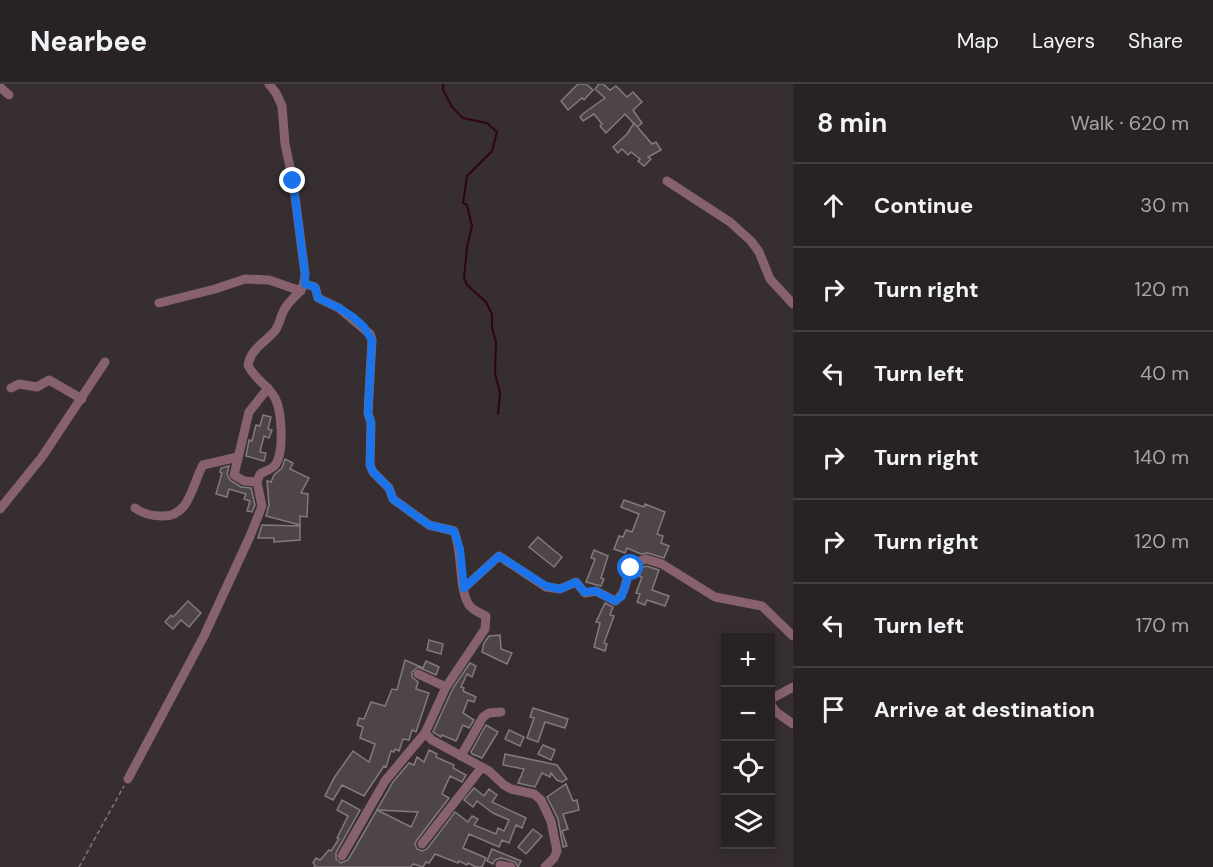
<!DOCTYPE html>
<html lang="en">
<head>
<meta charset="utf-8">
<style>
  body { margin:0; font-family:"DM Sans",sans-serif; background:#342f31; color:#f1f3f6 }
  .controls { position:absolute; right:18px; bottom:18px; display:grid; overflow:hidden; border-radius:0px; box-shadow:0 3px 9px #0003 }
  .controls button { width:54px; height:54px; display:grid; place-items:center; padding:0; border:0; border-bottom:2px solid #443f41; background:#282224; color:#f1f3f6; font:30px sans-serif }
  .stop { position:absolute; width:18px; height:18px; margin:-14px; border:4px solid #1a73e8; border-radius:50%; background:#fff }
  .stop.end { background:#1a73e8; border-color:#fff; box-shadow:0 2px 6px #0008 }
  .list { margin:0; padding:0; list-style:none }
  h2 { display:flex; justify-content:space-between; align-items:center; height:78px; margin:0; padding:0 24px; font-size:26px }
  h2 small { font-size:20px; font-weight:400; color:#a5a4a6 }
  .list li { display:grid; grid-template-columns:39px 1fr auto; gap:18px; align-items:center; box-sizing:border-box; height:84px; padding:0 24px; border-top:2px solid #443f41 }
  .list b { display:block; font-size:22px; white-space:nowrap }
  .list em { font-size:20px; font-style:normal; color:#a5a4a6 }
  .icon { flex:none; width:33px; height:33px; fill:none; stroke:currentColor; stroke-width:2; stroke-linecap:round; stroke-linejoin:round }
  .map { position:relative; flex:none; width:793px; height:783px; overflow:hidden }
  header { display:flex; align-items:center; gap:36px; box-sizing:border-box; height:84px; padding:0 30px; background:#282224; border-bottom:2px solid #443f41 }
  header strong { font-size:28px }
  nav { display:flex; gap:33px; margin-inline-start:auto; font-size:21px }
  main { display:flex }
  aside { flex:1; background:#282224 }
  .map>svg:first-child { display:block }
</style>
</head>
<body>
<header>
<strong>Nearbee</strong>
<nav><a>Map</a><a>Layers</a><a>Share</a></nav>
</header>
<main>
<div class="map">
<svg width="793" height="783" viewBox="0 0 793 783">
  <rect width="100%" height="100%" fill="#362e30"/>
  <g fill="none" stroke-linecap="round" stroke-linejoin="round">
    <path stroke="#2e0515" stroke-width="2" d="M443 0V6L452 23 463 34 487 39 497 48 492 67 467 92 463 119 467 121 472 142 467 163 464 194 467 201 486 218 492 230V244L496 258 495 289 500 309 498 330"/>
  </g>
  <g fill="#4d4547" stroke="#837a7c" stroke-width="1.5" fill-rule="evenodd">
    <path d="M578 0H586L593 6 584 16 582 14 568 26 561 17Z"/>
    <path d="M599 0H603L610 6 616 2 627 13 633 8 642 18 633 26 642 39 637 43 625 30 606 49 600 42 602 40 594 30 583 37 580 33 584 29 605 14 595 5Z"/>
    <path d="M634 39 652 60 656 58 661 66 648 73 651 75 644 82 638 77 640 75 631 68 628 71 622 65 618 69 613 63 627 50Z"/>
    <path d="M263 331 271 333 268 345 272 346 269 354 264 352 260 368 266 369 264 377 246 372 249 356 252 357 256 341 260 342Z"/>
    <path d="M285 375 293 379 290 385 309 394 301 409 308 410 307 433 300 432V441L266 432 269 421 267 397 271 398 274 391 282 384Z"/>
    <path d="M229 382 227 390 230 396 241 403 251 404 255 421 252 428 247 427 250 417 244 415 246 410 229 405 227 413 216 410 222 389 220 388 221 384Z"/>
    <path d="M624 416 644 423 645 420 665 428 657 450 663 452 661 459 669 462 664 474 648 469 641 470 627 464 625 469 614 465 619 452 623 453 626 446 632 448 639 430 621 423Z"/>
    <path d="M262 441 300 442V456L274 458V454H258Z"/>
    <path d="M538 453 562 473 554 483 529 463Z"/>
    <path d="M594 466 608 472 601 494 604 495 601 502 586 498 595 475 591 474Z"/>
    <path d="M646 482 659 486 652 506 669 512 665 522 647 516 645 521 637 518 640 510 636 509 642 493 636 491 641 484Z"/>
    <path d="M188 517 201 529 189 543 181 536 173 545 165 538 171 531 173 533Z"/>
    <path d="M605 519 613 523 610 531 614 532 604 559 607 560 605 567 594 563 600 539 596 538Z"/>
    <path d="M500 551 501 565 512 569 507 580 482 568 484 559 489 552Z"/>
    <path d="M429 556 443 560 441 570 427 566Z"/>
    <path d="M405 576 423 584 426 577 439 583 436 591 418 583 412 588V593L418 598 416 605 429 609 416 648 412 646 409 656 403 655 399 667 395 665 394 668 391 667 386 683 384 682 364 712 342 701 333 716 325 712 334 694 353 667 369 678 375 660 360 654 363 643 357 641 359 634 364 635 371 618 385 622 392 605 397 606Z"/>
    <path d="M470 579 476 582 472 593 467 590 461 603 464 604 463 607 476 613 474 618 468 616 463 629 474 636 469 644 463 641 456 657 442 651 441 653 433 648 453 604Z"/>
    <path d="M533 624 568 635 565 644 545 638 538 658 527 654 534 634 530 633Z"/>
    <path d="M486 641 498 648 482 674 472 670 471 668Z"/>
    <path d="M509 646 524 653 520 662 505 655Z"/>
    <path d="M543 661 555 666 551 676 538 670Z"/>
    <path d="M429 666 437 670 436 673 454 681 453 684 466 691 462 698 450 692 442 710 449 714 417 756 415 760 417 765 422 767 427 765 455 728 468 738 472 732 478 735 474 741 496 750 498 744 504 747 509 736 493 729 477 717 473 723 464 716 474 704 484 712 489 705 497 711 492 718 526 734 522 744 516 741 509 759 502 756 499 763 469 750 463 764 486 774 482 783H476L468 779 467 781 459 777 458 779 435 770 429 779 426 778 423 783 413 780 411 783H314L315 781 313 779 316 774 320 776 329 766 331 767 339 755 337 754 348 732 337 726 342 716 360 726 336 769V775L341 779 348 776 355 764 393 698 409 679 414 681 417 673 424 678ZM377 726 418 728 411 743Z"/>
    <path d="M505 670 557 681 567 695 562 698 557 696 551 689 550 693 542 689 535 703 522 700 518 699 524 685 503 681Z"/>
    <path d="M566 700 573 717 577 716 579 726 563 730 568 745 562 747 567 762 563 763 558 735 547 713Z"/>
    <path d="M533 745 542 752 526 770 518 763Z"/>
    <path d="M492 765 521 777 518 783 515 778 501 774 495 776 493 780 487 777Z"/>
  </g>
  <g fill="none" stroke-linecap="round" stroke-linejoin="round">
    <path stroke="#7f787a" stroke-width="1.5" stroke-dasharray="4.5 3" stroke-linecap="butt" d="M79 783 124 702"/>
    <g stroke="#87616c" stroke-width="9">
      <path d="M0 3 9 11"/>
      <path d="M667 97 730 138 751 157 759 168 770 195 793 220"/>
      <path d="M305 200 315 203 318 214 339 224 370 250 372 256 368 329 371 339 370 381 373 388 389 404 393 415 429 441 454 447C463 467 458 508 470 522 474 527 480 529 486 532L485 545 446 603 425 649 432 656 489 687 504 701 511 705 534 710 541 716 551 737 557 767 554 774 545 783"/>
      <path d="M159 219 215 205 245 195 269 196 301 207"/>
      <path d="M11 304 19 300 37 303 49 296 82 315"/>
      <path d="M257 398 244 397 234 391 249 328 268 304"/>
      <path d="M135 424C143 430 151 432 161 432 190 434 192 400 203 381L238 373"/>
      <path d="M0 425 42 373 105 278"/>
      <path d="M464 504 499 472 546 503 560 505 576 498 585 509 596 507 615 517C632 507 620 481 646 475L662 480 715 513 762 522 793 552"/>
      <path d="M418 590 446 603"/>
      <path d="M770 617 771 615 793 603"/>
      <path d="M770 619 776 628 793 640"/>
      <path d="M461 672 483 633 489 629 501 628"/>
      <path d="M128 695 204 552 251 450 262 422 257 398 260 390C265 387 273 385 276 380 284 367 282 327 275 314 268 301 253 294 248 281 251 265 264 259 274 248 280 241 280 233 284 226 293 210 304 211 305 190L293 97 285 60 282 22 276 9 269 0"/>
      <path d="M422 760 482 683"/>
      <path d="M342 772 385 697 425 649"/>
      <path d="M500 781 511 783"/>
    </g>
  </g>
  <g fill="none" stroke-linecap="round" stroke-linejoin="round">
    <path stroke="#1a73e8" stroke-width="8" d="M293 97 305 190V200L315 203 318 214 339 224 353 233 364 243 372 256 368 329 371 339 370 381 373 388 389 404 393 415 429 441 454 447 460 465 464 504 499 472 546 502 560 505 576 498 584 508 596 507 615 517 622 512 631 484"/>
  </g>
</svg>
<div class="controls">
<button>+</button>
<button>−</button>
<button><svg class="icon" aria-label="locate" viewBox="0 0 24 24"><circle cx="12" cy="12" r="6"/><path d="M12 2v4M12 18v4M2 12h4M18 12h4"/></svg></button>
<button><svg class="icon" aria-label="layers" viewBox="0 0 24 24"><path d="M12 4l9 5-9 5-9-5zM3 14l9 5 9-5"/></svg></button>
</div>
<div class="stop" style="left:631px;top:484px"></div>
<div class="stop end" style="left:293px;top:97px"></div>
</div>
<aside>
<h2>8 min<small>Walk · 620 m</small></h2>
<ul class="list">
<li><svg class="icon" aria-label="ahead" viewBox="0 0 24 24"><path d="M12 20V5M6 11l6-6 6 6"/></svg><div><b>Continue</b></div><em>30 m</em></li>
<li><svg class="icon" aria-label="right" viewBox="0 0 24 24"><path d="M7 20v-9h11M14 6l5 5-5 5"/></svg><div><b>Turn right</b></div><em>120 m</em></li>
<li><svg class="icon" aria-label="left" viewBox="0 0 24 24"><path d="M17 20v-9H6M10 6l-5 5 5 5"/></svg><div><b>Turn left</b></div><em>40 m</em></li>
<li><svg class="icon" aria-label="right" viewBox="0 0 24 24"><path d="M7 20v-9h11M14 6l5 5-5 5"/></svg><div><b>Turn right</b></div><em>140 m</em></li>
<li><svg class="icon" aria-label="right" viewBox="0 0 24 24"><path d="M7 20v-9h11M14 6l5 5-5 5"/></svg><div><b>Turn right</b></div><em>120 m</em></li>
<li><svg class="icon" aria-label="left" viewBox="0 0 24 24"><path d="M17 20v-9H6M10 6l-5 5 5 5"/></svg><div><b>Turn left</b></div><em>170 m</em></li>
<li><svg class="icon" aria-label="arrive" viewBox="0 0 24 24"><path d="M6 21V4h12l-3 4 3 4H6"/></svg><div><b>Arrive at destination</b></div></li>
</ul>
</aside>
</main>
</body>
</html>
